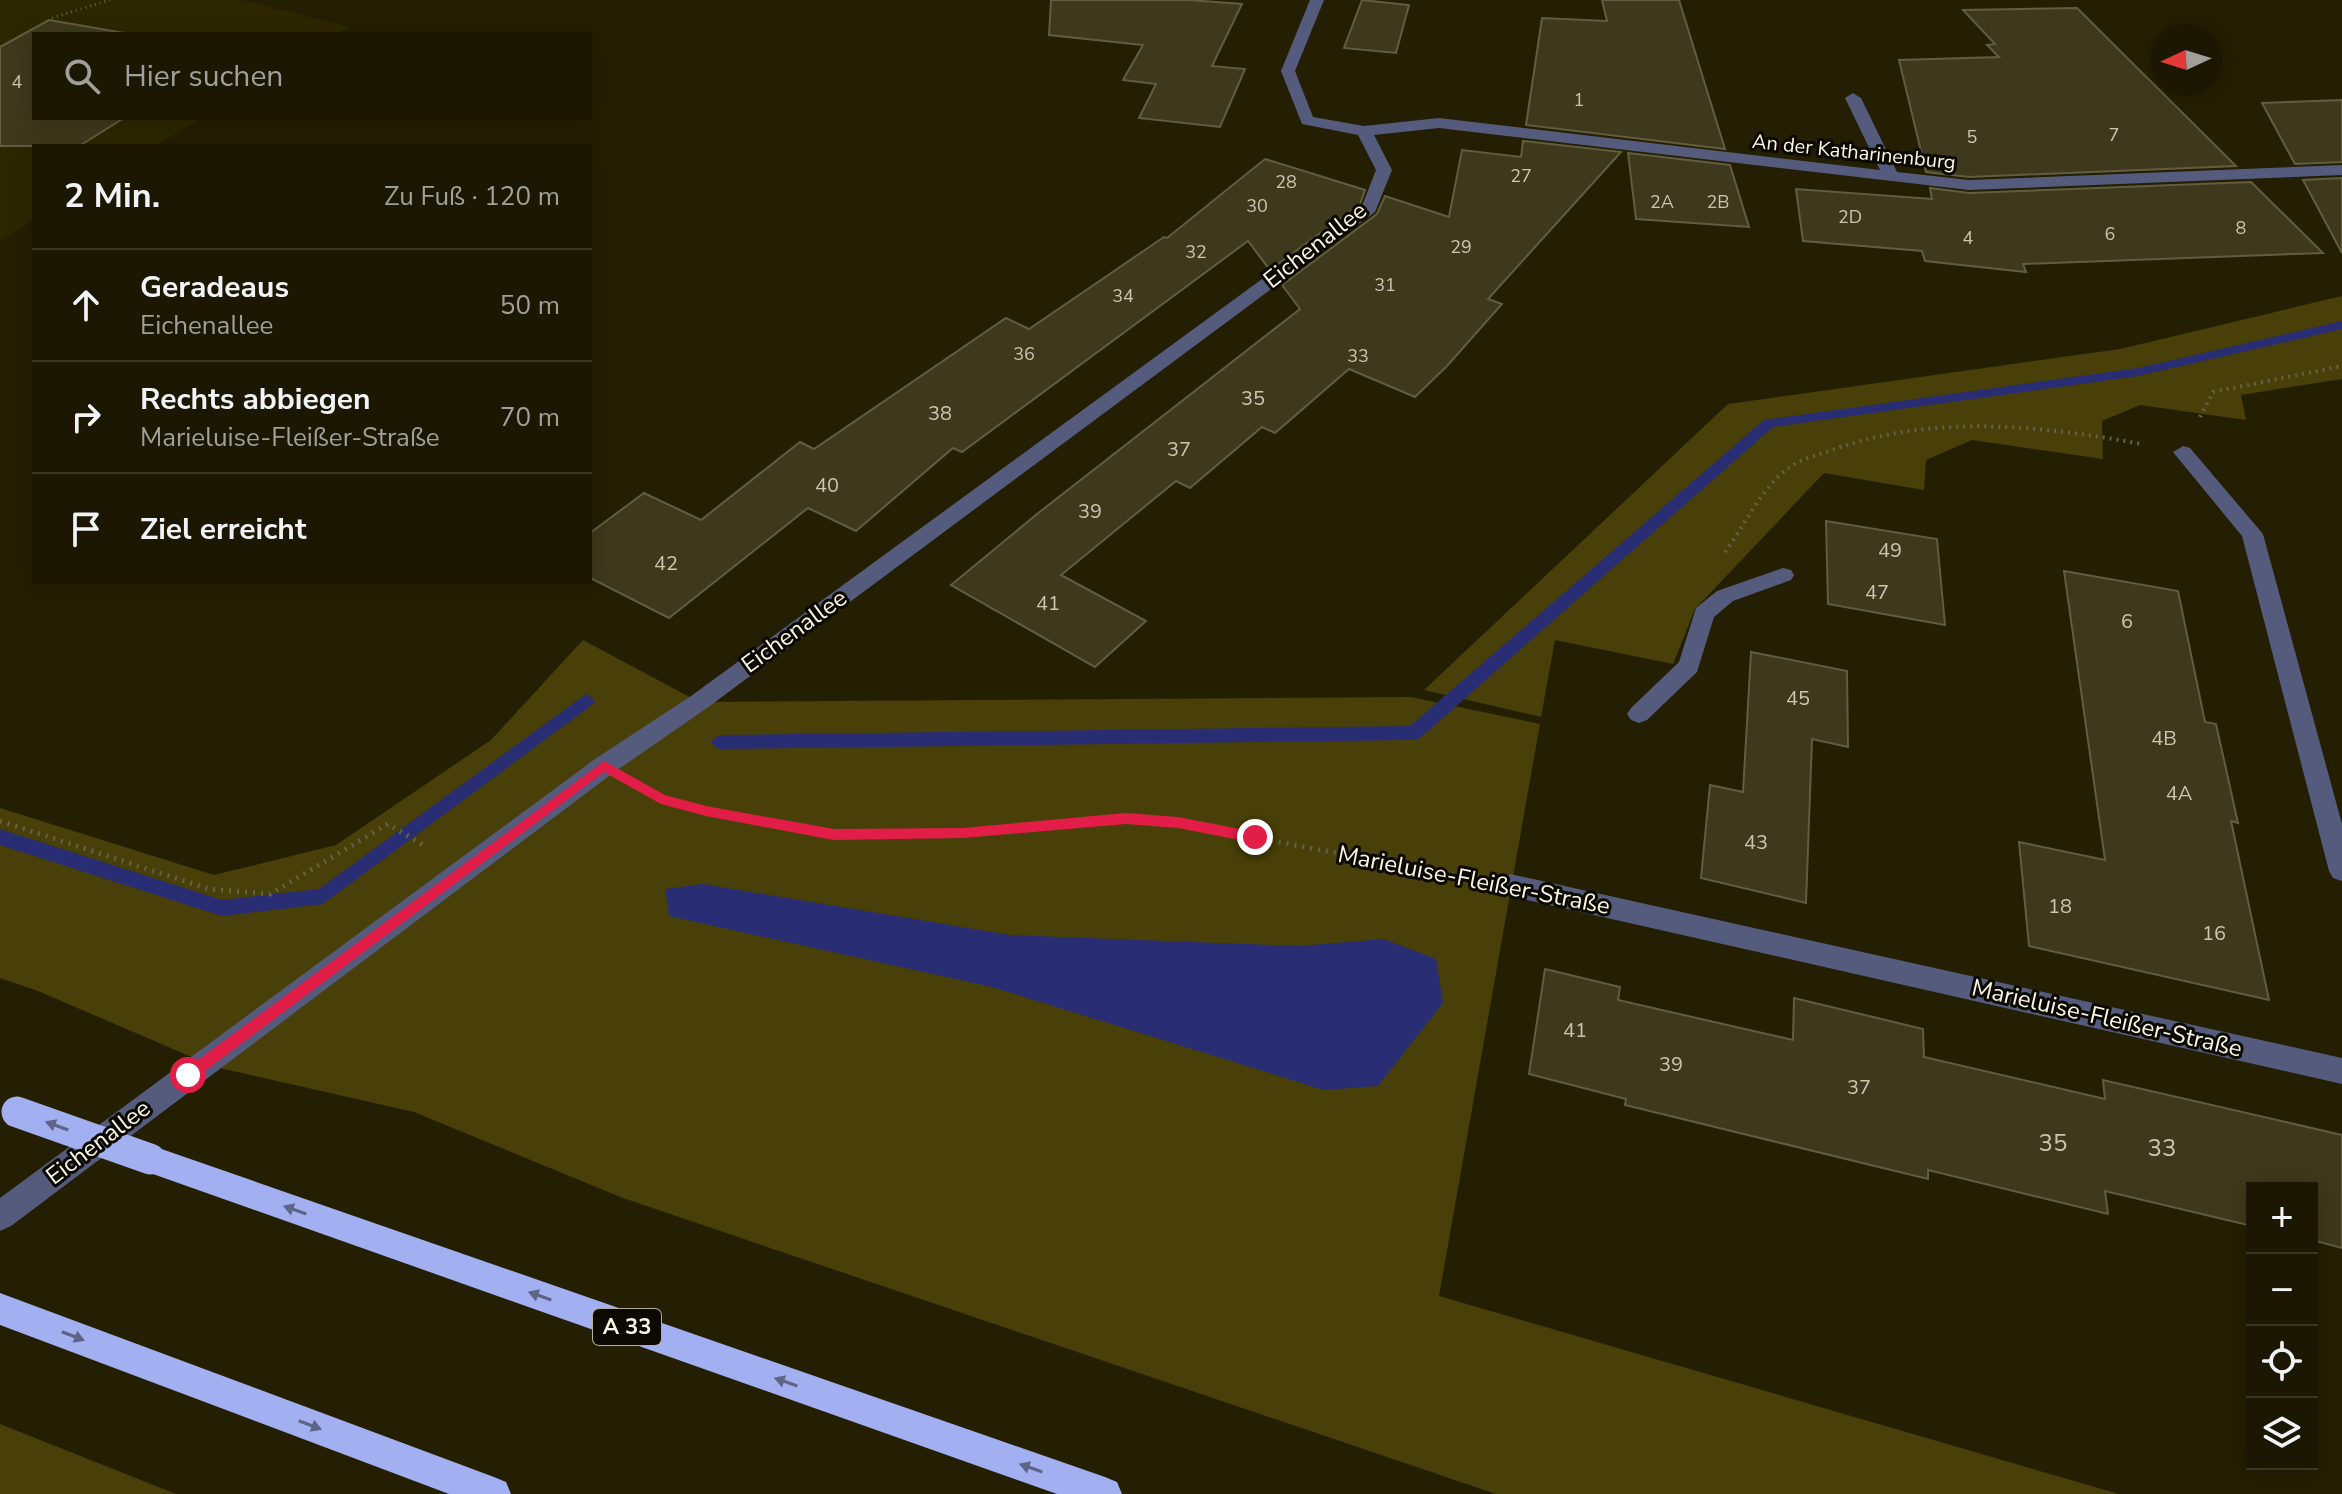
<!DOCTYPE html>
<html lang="de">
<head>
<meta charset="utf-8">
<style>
  body { margin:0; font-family:"Nunito Sans",sans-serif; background:#282411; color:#f1f3f6 }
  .controls { position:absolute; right:24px; bottom:24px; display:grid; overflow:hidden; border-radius:0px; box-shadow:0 4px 20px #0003 }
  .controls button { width:72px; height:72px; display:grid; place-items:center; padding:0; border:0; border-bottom:2px solid #393624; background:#1b1702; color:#f1f3f6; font:40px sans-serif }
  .compass { position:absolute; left:2150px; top:24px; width:72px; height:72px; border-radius:50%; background:#1b1702; box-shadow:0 4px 20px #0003; rotate:266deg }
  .stop { position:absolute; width:24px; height:24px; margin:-18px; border:6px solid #e11d48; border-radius:50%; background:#fff }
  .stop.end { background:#e11d48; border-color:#fff; box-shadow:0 2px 8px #0008 }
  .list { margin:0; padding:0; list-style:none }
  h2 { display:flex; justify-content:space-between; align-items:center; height:104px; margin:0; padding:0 32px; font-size:34px }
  h2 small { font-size:26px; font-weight:400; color:#a09f99 }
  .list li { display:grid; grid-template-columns:52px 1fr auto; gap:24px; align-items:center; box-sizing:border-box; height:112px; padding:0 32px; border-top:2px solid #393624 }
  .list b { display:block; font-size:30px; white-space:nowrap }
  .list p { margin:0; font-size:26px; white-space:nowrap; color:#a09f99 }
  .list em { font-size:26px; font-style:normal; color:#a09f99 }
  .icon { flex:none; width:44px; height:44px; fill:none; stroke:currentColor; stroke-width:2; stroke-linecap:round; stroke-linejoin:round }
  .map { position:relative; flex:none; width:2342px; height:1494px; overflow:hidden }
  .search { position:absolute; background:#1b1702; box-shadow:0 4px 20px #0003; left:32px; top:32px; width:560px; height:88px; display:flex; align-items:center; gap:20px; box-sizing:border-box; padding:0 28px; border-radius:0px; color:#a09f99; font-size:30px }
  .panel { position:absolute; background:#1b1702; box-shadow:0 4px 20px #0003; left:32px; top:144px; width:560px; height:440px; border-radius:0px }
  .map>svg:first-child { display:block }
</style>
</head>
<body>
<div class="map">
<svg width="2342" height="1494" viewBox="0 0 2342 1494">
  <rect width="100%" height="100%" fill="#241f02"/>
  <path fill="#2d2700" d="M0 0H241L350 27 338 34H34V118H201L156 146H34V220L0 241Z"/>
  <g fill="#484008">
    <path d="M2342 296V379L2241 395 2246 420 2140 405 2102 421 2103 459 1972 440 1926 460 1924 490 1824 473 1695 609 1673 664 1555 640 1541 717 1424 690 1728 404 2120 349Z"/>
    <path d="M583 640 699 702 1411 697 1540 724 1439 1296 2119 1494H1496L623 1198 414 1112 215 1067 38 991 0 978V808L214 875 336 845 491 740Z"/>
    <path d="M0 1424 176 1494H0Z"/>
  </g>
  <path fill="#282d74" d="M703 884 1010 935 1299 946 1384 939 1436 959 1443 1003 1378 1086 1324 1090 992 987 669 916 665 889Z"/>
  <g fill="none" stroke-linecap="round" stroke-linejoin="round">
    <g fill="#282d74" fill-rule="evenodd">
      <path d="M2342 321V329L2138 376 1773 427 1420 738 1414 740 719 749 710 742 719 735 1410 726 1764 420 2138 368Z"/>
      <path d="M586 694 595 700 592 705 323 904 222 916 0 845V829L222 900 319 889Z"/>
    </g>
  </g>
  <g fill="#3e391c" stroke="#625d3e" stroke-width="2">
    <path d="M1051 0H1189L1242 4 1212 66 1245 69 1220 127 1139 118 1156 84 1123 80 1143 45 1049 35Z"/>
    <path d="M1362 0 1409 5 1396 53 1344 48Z"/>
    <path d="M1602 0H1679L1725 149 1526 125 1542 18 1607 21Z"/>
    <path d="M2077 8 2236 166 1969 177 1926 172 1899 60 1999 57 1987 45 1995 44 1963 10Z"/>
    <path d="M49 20 130 34H34V118H124L79 146H0V47Z"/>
    <path d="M2342 100V162L2295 164 2262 103Z"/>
    <path d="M1523 141 1621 152 1488 299 1502 304 1447 366 1415 397 1349 369 1275 433 1262 427 1190 488 1176 481 1061 575 1146 621 1095 667 951 585 1037 514 1300 309 1282 285 1377 214 1385 196 1449 217 1462 150 1521 157Z"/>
    <path d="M1628 153 1730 165 1749 227 1636 219Z"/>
    <path d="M1265 159 1365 190 1360 204 1270 270 1248 241 962 452 953 448 856 531 808 508 669 618 590 578V533L644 493 701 520 800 442 814 449 1006 318 1029 329 1164 237 1167 238Z"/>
    <path d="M2342 178V253L2303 180Z"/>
    <path d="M2251 182 2323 253 2023 264 2026 272 1925 261 1922 251 1803 241 1796 189 1932 199 1930 188 1969 193Z"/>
    <path d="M1826 521 1937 539 1945 625 1828 604Z"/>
    <path d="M2064 571 2178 591 2205 722 2216 724 2238 823 2231 821 2269 1000 2029 946 2019 842 2105 860Z"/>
    <path d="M1751 652 1847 671 1848 747 1812 739 1806 903 1701 878 1710 785 1743 792Z"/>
    <path d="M1545 969 1620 987 1618 1000 1793 1040 1794 998 1923 1029 1924 1057 2105 1099 2103 1080 2342 1135V1248L2312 1240V1188H2252V1226L2105 1191 2108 1214 1928 1170V1179L1625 1105 1626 1099 1529 1074Z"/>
  </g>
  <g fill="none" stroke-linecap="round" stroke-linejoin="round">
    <path stroke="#656147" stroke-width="3" stroke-dasharray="1 4" stroke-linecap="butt" d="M52 18 110 0"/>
    <g stroke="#656147" stroke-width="4" stroke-dasharray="2 5" stroke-linecap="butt">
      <path d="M2200 417 2213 392 2342 366"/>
      <path d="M1725 552C1744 526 1761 489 1787 469 1800 459 1818 455 1832 450 1932 414 2039 425 2141 444"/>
    </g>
    <g stroke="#656147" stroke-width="5" stroke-dasharray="2 6" stroke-linecap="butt">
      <path d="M647 791 661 799 706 811 834 834 962 833 1126 819 1178 823 1469 878"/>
      <path d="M0 821 209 889 270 894 388 824 423 845"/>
    </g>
    <g fill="#545b7c" fill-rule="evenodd">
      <path d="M1310 0H1324L1295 71 1313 117 1364 126 1439 118 1880 170 1845 98 1853 93 1861 98 1897 172 1969 180 2342 165V175L1969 190 1439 128 1374 135 1392 170 1375 212 707 708 613 773 11 1226 0 1231V1198L595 759 691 696 1362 206 1376 170 1358 135 1302 124 1281 71Z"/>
      <path d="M2183 446 2190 448 2263 534 2342 824V881L2333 878 2329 871 2242 536 2173 452Z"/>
      <path d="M1783 568 1791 570 1794 575 1791 580 1733 601 1714 617 1697 672 1647 720 1639 723 1631 720 1627 714 1631 708 1679 662 1696 608 1717 591Z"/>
      <path d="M1510 874 2342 1058V1084L1510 896 1501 892 1497 885 1501 878Z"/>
    </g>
    <g fill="#a2aff1" fill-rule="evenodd">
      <path d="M150 1145 1105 1477 1117 1482 1122 1494H1057L150 1173 140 1169 135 1159 140 1149Z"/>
      <path d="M0 1293 494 1477 506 1482 511 1494H449L0 1325Z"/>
    </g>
    <path stroke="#a2aff1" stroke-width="31" d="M17 1112 150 1159"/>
  </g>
  <defs><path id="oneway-solid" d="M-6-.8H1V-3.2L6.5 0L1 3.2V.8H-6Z" transform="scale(2)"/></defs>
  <g fill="#5e6485">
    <use href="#oneway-solid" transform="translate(57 1126) rotate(-160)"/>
    <use href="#oneway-solid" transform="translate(295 1210) rotate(-161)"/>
    <use href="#oneway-solid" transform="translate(540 1296) rotate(-161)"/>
    <use href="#oneway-solid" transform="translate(73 1336) rotate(21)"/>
    <use href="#oneway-solid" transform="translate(786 1382) rotate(-161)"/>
    <use href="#oneway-solid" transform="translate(310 1425) rotate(21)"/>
    <use href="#oneway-solid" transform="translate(1031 1468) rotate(-161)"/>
  </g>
  <path fill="#e11d48" d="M604 761 665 795 706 806 834 829 962 828 1126 813 1178 817 1255 832 1262 837 1255 843 1178 828 1126 824 962 838 834 840 706 816 661 804 604 772 193 1080H183V1071Z"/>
  <g text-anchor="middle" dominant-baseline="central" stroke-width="6" stroke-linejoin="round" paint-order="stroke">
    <g font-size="18" fill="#cac6b2">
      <text x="17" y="82">4</text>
      <text x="1579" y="100">1</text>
      <text x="2114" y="135">7</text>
      <text x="1972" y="137">5</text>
      <text x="1521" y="176">27</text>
      <text x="1286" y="182">28</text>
      <text x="1662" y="202">2A</text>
      <text x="1718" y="202">2B</text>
      <text x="1257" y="206">30</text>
      <text x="1850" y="217">2D</text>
      <text x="2241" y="228">8</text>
      <text x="2110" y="234">6</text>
      <text x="1968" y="238">4</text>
      <text x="1461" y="247">29</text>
      <text x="1196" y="252">32</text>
      <text x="1385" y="285">31</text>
      <text x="1123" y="296">34</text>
      <text x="1024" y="354">36</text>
      <text x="1358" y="356">33</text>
    </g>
    <g font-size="20" fill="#f8f5e4" stroke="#0b0901">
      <text transform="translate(1854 152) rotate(6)">An der Katharinenburg</text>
    </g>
    <g font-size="20" fill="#cac6b2">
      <text x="1253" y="398">35</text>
      <text x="940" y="413">38</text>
      <text x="1179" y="449">37</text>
      <text x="827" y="485">40</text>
      <text x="1090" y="511">39</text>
      <text x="1890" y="550">49</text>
      <text x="666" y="563">42</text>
      <text x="1877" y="592">47</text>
      <text x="1048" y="603">41</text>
      <text x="2127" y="621">6</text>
      <text x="1798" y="698">45</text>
      <text x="2164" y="738">4B</text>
      <text x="2179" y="793">4A</text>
      <text x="1756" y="842">43</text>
      <text x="2060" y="906">18</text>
      <text x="2214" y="933">16</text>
      <text x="1575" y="1030">41</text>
      <text x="1671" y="1064">39</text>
      <text x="1859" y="1087">37</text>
    </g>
    <rect fill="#0b0901" stroke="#b1aea0" stroke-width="2" x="593" y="1309" width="68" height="36" rx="6"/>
    <g font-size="22" font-weight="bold" fill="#f8f5e4">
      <text x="627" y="1327">A 33</text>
    </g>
    <g font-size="24" fill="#f8f5e4" stroke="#0b0901">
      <text transform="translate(1315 245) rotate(-38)">Eichenallee</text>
      <text transform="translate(794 631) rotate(-36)">Eichenallee</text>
      <text transform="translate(1474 880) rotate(11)">Marieluise-Fleißer-Straße</text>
      <text transform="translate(2107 1018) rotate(13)">Marieluise-Fleißer-Straße</text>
      <text transform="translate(98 1142) rotate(-37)">Eichenallee</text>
    </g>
    <g font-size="24" fill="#cac6b2">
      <text x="2053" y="1143">35</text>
      <text x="2162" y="1148">33</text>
    </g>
  </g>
</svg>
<div class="controls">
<button>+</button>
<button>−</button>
<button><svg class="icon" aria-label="locate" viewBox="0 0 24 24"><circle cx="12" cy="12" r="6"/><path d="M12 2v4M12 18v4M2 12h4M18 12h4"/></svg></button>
<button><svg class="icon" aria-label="layers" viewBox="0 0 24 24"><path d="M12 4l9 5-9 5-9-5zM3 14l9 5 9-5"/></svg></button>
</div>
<svg class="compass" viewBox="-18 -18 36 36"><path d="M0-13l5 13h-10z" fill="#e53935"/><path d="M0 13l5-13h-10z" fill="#a09f99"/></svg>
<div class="stop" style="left:188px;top:1075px"></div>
<div class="stop end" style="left:1255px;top:837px"></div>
<div class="search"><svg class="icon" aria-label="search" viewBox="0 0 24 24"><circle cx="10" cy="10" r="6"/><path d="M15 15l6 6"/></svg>Hier suchen</div>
<section class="panel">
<h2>2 Min.<small>Zu Fuß · 120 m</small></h2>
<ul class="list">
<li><svg class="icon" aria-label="ahead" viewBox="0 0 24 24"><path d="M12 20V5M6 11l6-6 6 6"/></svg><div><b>Geradeaus</b><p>Eichenallee</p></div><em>50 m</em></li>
<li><svg class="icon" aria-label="right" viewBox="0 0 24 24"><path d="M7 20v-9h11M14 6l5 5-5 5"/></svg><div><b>Rechts abbiegen</b><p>Marieluise-Fleißer-Straße</p></div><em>70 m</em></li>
<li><svg class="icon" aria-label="arrive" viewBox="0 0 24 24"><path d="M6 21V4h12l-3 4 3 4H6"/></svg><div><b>Ziel erreicht</b></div></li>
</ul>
</section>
</div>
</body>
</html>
